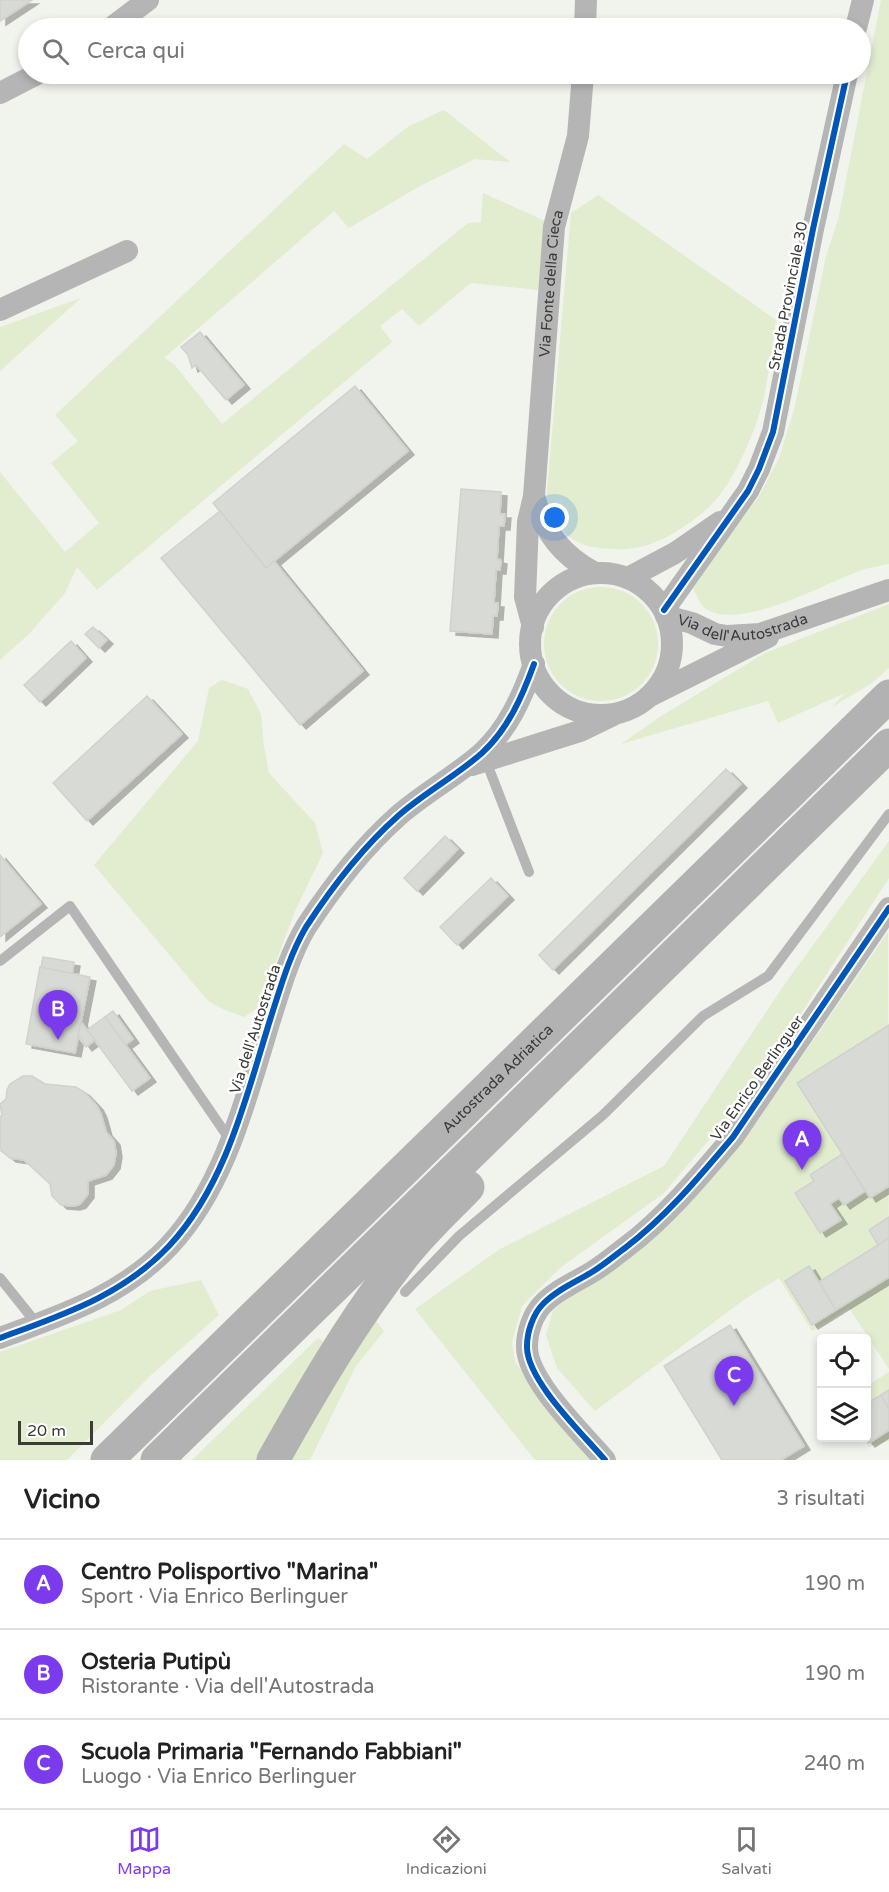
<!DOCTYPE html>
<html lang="it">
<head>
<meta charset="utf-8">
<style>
  body { margin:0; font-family:"Varela Round",sans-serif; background:#f2f2f2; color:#222 }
  .controls { position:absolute; right:18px; bottom:18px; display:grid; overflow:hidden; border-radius:6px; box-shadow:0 3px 9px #0003 }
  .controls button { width:54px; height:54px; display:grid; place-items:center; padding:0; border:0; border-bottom:2px solid #e0e0e0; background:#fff; color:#222; font:30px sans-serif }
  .scale { position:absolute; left:18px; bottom:15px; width:75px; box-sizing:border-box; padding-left:6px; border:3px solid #3b3c38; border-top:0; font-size:16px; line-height:21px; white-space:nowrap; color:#3b3c38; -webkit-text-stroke:4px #fff; paint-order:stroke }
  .you { position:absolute; left:555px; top:518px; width:21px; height:21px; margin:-15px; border:4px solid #fff; border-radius:50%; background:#1a73e8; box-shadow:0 0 0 9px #1a73e833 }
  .badge { display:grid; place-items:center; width:39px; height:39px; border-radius:50%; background:#7c3aed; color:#fff; font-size:20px; font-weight:700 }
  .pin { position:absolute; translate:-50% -50px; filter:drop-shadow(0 2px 3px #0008) }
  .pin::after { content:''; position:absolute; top:32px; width:21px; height:18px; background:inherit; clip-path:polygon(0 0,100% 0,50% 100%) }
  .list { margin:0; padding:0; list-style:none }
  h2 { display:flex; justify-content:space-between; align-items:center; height:78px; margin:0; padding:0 24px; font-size:26px }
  h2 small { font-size:20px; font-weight:400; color:#767676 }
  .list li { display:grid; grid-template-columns:39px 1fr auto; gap:18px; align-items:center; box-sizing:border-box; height:90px; padding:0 24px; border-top:2px solid #e0e0e0 }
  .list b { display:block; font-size:22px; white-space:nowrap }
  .list p { margin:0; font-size:20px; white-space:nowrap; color:#767676 }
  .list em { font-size:20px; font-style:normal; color:#767676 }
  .icon { flex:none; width:33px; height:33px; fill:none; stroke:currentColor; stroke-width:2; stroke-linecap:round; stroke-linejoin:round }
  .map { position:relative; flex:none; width:889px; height:1460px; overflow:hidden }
  .search { position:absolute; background:#fff; box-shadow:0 3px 9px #0003; left:18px; right:18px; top:18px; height:66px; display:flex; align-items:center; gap:15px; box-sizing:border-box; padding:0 21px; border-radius:33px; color:#767676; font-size:22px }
  .sheet { height:348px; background:#fff }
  nav { display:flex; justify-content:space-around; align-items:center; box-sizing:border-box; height:84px; border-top:2px solid #e0e0e0; background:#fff; font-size:16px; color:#767676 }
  nav a { display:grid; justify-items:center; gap:3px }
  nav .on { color:#7c3aed }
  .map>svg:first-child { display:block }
</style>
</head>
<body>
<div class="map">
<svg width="889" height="1460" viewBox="0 0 889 1460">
  <defs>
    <filter id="shadow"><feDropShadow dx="6" dy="4" stdDeviation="0" flood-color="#0004"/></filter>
  </defs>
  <rect width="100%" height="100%" fill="#f1f3ed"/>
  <g fill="#e2eccf">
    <path d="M881 0H889V564C880 566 871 567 862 570 827 582 738 633 705 608 700 604 696 594 693 589L723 543 758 498 779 458 794 410 826 257 839 216Z"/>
    <path d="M444 110 510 162 475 159 420 186 349 228 334 211 164 358 174 364 222 424 468 223 481 222 483 193 545 221 538 290 471 283 419 326 402 309 380 326 392 342 97 590 77 567 65 593 29 634 0 660V472L65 552 99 523 51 463 78 441 55 415 344 144 367 159 409 126Z"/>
    <path d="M598 195 776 320C772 346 769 372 764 397 758 424 738 472 721 493 709 510 689 524 672 534 653 545 633 551 611 549 574 547 561 536 546 502L571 213Z"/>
    <path d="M81 298 0 371V327Z"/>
    <circle cx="601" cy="644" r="57"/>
    <path d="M889 604V668L872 683 832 707 845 693 778 723 768 701 621 744 658 718 765 653Z"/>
    <path d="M222 680 248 689 261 714 264 746 269 773 315 823 323 853 295 911 259 1007 244 1017 225 1010 208 1001 94 865 198 741 209 688Z"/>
    <path d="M889 841V878L752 1089 664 1193 560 1268 522 1306 512 1342 515 1362 595 1460H535L415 1309 500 1249 664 1166 784 985Z"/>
    <path d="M888 932 889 1369 849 1308 812 1331 779 1278 745 1299 595 1411 557 1368 546 1335 553 1310 674 1217 756 1123Z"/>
    <path d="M201 1280 219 1315 150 1376 67 1460H0V1352L121 1310 150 1291Z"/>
    <path d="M371 1315 384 1331 356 1366 310 1460H283Z"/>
    <path d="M318 1338 324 1342 264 1460H192Z"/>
    <path d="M889 1372V1441L869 1447 862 1438H866L867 1386Z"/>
  </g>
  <g fill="#d8dad5" stroke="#d1d2cd" stroke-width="1.5" filter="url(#shadow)">
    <path d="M0 0H32L0 21Z"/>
    <path d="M200 332 244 385 226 400 196 365 192 368 188 355 181 347Z"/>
    <path d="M355 386 408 451 266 568 213 503Z"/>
    <path d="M461 489 501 492 500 514H505L504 526H499L497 559 501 560 500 570H496L494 603H498L497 616H493L492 634 450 631Z"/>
    <path d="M220 511 266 568 274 561 363 671 300 725 161 558Z"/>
    <path d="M93 627 107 640 99 648 85 634Z"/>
    <path d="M71 641 86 658 40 702 24 685Z"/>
    <path d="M147 696 182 734 87 821 53 783Z"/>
    <path d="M726 769 741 784 553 970 539 955Z"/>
    <path d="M445 836 458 849 417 891 404 878Z"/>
    <path d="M0 855 41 904 0 937Z"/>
    <path d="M491 878 508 896 457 945 440 927Z"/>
    <path d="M43 957 74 962 72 974 41 968Z"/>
    <path d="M40 967 90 977 75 1053 26 1044Z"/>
    <path d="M113 1011 133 1039 125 1045 105 1017Z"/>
    <path d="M105 1017 150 1078 132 1091 87 1030Z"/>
    <path d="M81 1022 95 1040 86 1047 78 1036Z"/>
    <path d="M889 1025V1186L870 1198 797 1083Z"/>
    <path d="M23 1076H32L45 1084 76 1087 84 1092 97 1106 101 1114 106 1132 114 1141 116 1153 114 1165 106 1175 88 1181V1194L80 1204 74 1206 61 1205 52 1196 50 1184 24 1160 10 1158 0 1150V1117L2 1115 0 1104 6 1099 7 1090 10 1084Z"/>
    <path d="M842 1154 865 1191 844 1205 839 1198 830 1204 841 1220 820 1233 795 1193 814 1181 810 1175Z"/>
    <path d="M889 1217V1239L878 1245 869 1230Z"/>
    <path d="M889 1238V1277L836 1310 819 1282Z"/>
    <path d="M809 1266 836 1310 812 1325 785 1281Z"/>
    <path d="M730 1325 804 1446 781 1460H722L664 1366Z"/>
    <path d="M889 1390V1409L881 1395Z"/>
    <path d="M881 1395 889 1409V1430L869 1443 865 1438 866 1404Z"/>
  </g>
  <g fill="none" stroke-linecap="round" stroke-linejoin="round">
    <g stroke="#b6b5b5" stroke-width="10">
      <path d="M486 761 529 872"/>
      <path d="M0 961 70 906 230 1140"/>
      <path d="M0 1278 37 1324"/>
      <path d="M405 1292 459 1236 603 1115 703 1016 768 976 889 814"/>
    </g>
    <g stroke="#b6b5b5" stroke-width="22">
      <path d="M111 28 148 0"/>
      <path d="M585 28 586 0"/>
      <path d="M856 28 863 0"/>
      <path d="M0 93 37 74"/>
      <path d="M0 310 127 251"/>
      <path d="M534 496C544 532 562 556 595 573"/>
      <circle cx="601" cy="644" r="71"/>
      <path d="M628 578 675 553 720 522"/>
      <path d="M664 610 748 491 759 469 773 432 813 229 847 74"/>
      <path id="s1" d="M666 616 692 623 715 634 727 636 760 634 889 590"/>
      <path id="s2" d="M533 627 525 597 528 522 534 496 554 227 578 136 583 74"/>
      <path d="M650 696 768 637"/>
      <path d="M472 765 580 731 613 715"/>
      <path d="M0 1338C62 1315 122 1296 169 1246 226 1185 246 1097 270 1020 280 989 289 956 306 927 332 887 362 848 398 816 424 793 456 776 482 753 508 729 522 697 534 664"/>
      <path d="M605 1460C583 1434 526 1380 527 1346 527 1332 533 1314 543 1304 556 1290 576 1282 592 1272 604 1265 614 1256 625 1248 666 1217 700 1176 733 1137L889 908"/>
    </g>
    <g stroke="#b1b2b1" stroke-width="33">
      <path id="s3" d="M107 1460 889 696"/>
      <path d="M157 1460 889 745"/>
      <path d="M273 1460C313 1389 354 1318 405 1254 424 1230 447 1209 468 1187"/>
    </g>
    <defs>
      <g id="cycleway">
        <path d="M664 610 748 491 759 469 773 432 813 229 847 74"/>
        <path d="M0 1338C62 1315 122 1296 169 1246 226 1185 246 1097 270 1020 280 989 289 956 306 927 332 887 362 848 398 816 424 793 456 776 482 753 508 729 522 697 534 664"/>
        <path d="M605 1460C583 1434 526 1380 527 1346 527 1332 533 1314 543 1304 556 1290 576 1282 592 1272 604 1265 614 1256 625 1248 666 1217 700 1176 733 1137L889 908"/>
      </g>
    </defs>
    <use href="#cycleway" stroke="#fff" stroke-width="10"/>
    <use href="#cycleway" stroke="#0057b8" stroke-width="6"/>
  </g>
  <g text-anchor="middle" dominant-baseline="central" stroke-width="5" stroke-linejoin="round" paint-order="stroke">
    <g font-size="15" fill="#3b3c38" stroke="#fff">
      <text stroke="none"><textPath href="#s2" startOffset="346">Via Fonte della Cieca</textPath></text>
      <text transform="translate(788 296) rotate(-79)">Strada Provinciale 30</text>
      <text stroke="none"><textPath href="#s1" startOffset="80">Via dell'Autostrada</textPath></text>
      <text transform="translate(255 1029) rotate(-72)">Via dell'Autostrada</text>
      <text transform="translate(757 1078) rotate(-55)">Via Enrico Berlinguer</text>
      <text stroke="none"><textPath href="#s3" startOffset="546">Autostrada Adriatica</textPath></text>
    </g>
  </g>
</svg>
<div class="controls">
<button><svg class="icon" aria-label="locate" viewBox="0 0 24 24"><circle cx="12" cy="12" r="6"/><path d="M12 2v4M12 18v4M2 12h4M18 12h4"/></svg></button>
<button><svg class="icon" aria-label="layers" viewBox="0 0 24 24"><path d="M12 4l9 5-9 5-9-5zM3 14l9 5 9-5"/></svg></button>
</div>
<div class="scale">20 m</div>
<div class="you"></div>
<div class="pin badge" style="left:802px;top:1170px">A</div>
<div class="pin badge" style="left:58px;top:1040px">B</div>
<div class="pin badge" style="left:734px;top:1406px">C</div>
<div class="search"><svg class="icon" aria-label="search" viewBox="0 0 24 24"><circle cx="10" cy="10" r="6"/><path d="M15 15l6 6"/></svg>Cerca qui</div>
</div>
<section class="sheet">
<h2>Vicino<small>3 risultati</small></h2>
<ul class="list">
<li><span class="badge">A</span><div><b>Centro Polisportivo &quot;Marina&quot;</b><p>Sport · Via Enrico Berlinguer</p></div><em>190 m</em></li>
<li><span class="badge">B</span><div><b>Osteria Putipù</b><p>Ristorante · Via dell'Autostrada</p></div><em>190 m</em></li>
<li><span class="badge">C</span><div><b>Scuola Primaria &quot;Fernando Fabbiani&quot;</b><p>Luogo · Via Enrico Berlinguer</p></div><em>240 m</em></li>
</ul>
</section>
<nav>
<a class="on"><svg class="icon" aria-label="map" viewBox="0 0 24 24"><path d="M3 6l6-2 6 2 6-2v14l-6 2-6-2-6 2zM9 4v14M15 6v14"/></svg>Mappa</a>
<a><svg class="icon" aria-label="directions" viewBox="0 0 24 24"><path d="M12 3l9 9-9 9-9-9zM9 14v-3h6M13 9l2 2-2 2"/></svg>Indicazioni</a>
<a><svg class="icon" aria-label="saved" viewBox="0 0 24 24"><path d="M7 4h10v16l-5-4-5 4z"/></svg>Salvati</a>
</nav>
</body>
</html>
